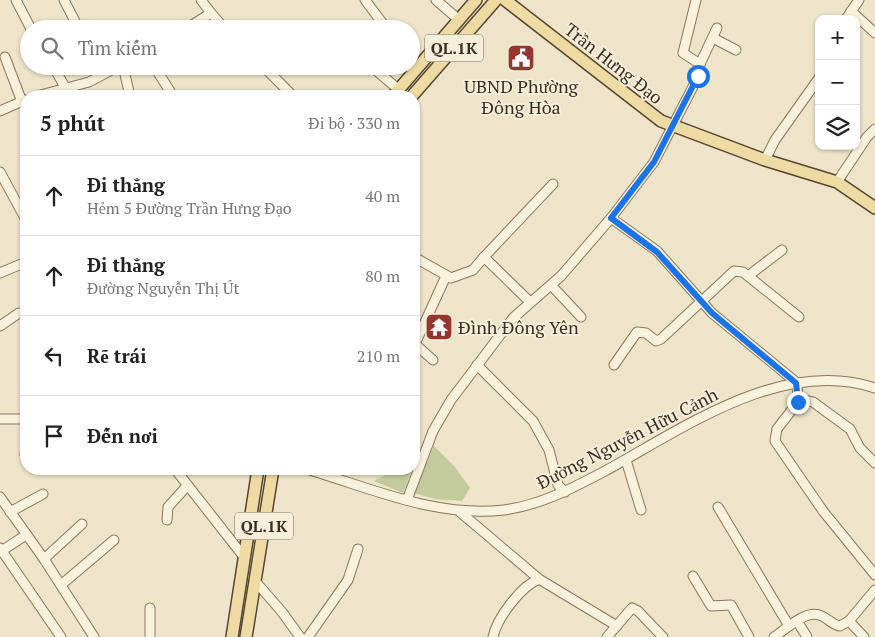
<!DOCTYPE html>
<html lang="vi">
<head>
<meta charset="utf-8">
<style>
  body { margin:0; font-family:"PT Serif",serif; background:#f6f6f6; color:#222 }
  .controls { position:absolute; right:15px; top:15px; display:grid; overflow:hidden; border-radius:10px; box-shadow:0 1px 4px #0004 }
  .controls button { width:45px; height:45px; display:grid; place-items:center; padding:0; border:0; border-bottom:1px solid #e0e0e0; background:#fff; color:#222; font:25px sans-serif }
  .stop { position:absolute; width:15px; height:15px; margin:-11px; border:4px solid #1a73e8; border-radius:50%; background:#fff }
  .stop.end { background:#1a73e8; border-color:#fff; box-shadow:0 1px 5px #0008 }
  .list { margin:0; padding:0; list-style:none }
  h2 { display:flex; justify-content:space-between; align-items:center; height:65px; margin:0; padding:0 20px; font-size:21px }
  h2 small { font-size:16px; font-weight:400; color:#767676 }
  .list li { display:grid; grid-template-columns:32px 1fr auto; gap:15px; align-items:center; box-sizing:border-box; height:80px; padding:0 20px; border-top:1px solid #e0e0e0 }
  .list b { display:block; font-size:19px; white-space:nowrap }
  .list p { margin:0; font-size:16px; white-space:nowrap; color:#767676 }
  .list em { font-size:16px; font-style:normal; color:#767676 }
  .icon { flex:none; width:28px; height:28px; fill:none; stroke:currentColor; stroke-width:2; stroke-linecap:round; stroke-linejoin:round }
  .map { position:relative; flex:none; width:875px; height:637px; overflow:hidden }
  .search { position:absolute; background:#fff; box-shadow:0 1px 4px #0004; left:20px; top:20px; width:400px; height:55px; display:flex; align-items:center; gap:12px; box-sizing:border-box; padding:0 18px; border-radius:28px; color:#767676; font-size:19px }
  .panel { position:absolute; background:#fff; box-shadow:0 1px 4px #0004; left:20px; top:90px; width:400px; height:385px; border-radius:20px }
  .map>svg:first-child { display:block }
</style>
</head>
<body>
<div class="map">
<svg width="875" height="637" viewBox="0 0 875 637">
  <rect width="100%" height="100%" fill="#ede4c9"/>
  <g fill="#c3cb9c">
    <path d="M434 446 455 467 470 488 462 501 435 499 414 493Z"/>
    <path d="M396 469H408L411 472 403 493 374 481Z"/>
  </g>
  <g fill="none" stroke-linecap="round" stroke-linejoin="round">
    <defs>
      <g id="minor">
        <path d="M16 0 31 29"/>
        <path d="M64 0 79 29"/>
        <path d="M201 0 211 13"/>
        <path d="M365 0 387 29"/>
        <path d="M436 0 458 19"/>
        <path d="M851 11 875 33"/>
        <path d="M846 19 859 0"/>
        <path d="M186 29 211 13 225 29"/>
        <path d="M713 38 736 50"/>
        <path d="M5 57 22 102"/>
        <path d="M411 61 416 67"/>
        <path d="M700 64 717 28"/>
        <path d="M53 66 65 87"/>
        <path d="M123 66 130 96"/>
        <path d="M154 66 173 96"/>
        <path d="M263 66 293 96"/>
        <path d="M371 66 398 89"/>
        <path d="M37 96 89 82 119 66"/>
        <path d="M0 111 25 100"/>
        <path d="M765 160 775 140 819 78"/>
        <path d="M0 172 26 220"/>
        <path d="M837 182 867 137 875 129"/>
        <path d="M611 218 657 251 712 313 797 383 798 402 777 429 775 441 823 511 875 575"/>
        <path d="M414 257 451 278 473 270 484 257 529 301"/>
        <path d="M484 257 553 184"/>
        <path d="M0 273 26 262"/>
        <path d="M748 276 782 250"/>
        <path d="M551 285 581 317"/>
        <path d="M0 326 19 313"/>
        <path d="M433 360 415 344 446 276"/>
        <path d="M477 365 533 421 549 450 558 485 565 492"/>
        <path d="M614 365 637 332 646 333 656 341 661 339 734 271 743 272 799 317"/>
        <path d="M798 402 805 400 813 402 850 429 860 448 875 463"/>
        <path d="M0 419H26"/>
        <path d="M25 454H26"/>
        <path d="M626 460 641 510"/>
        <path d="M175 469 244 557"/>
        <path d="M306 469C371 488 436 518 504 510 541 505 573 488 605 471 684 428 782 357 875 388"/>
        <path d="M0 497 44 559 94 637"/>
        <path d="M407 500 433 431 451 400 513 318 561 276 611 218 654 162 698 77 700 64 683 53 696 0"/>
        <path d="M718 507 789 626"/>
        <path d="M10 512 43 494"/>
        <path d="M460 512 539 579 617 626"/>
        <path d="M167 520 168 507 187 486"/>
        <path d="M0 548 61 637"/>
        <path d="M0 552 26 535"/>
        <path d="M44 559 82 524"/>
        <path d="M693 576 711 606 731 605 749 637"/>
        <path d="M256 582 282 612 300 637"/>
        <path d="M61 585 114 540"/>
        <path d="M150 608V637"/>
        <path d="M797 621 807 637"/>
        <path d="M849 621 864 637"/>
        <path d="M308 637 348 580 358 549"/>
        <path d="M493 637C497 618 521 586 539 579"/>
        <path d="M607 637 632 608 638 611 663 637"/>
        <path d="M774 637C785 630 805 610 819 615 827 617 832 625 840 626L849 621 875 590"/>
      </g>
      <g id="major">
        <path d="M505 0 661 121 765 160 837 182 875 208"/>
        <path d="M393 96 476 0"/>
        <path d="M412 96 496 0"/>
        <path d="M232 637 258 469"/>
        <path d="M246 637 273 469"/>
      </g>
    </defs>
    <use href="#minor" stroke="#89775e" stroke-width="11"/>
    <use href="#major" stroke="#574532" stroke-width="14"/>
    <use href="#minor" stroke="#f8f1dc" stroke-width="9"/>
    <use href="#major" stroke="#eedba3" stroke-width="11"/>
  </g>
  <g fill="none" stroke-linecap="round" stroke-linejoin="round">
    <path stroke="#1a73e8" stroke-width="6" d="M698 76 654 162 611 218 657 252 712 313 796 383 798 402"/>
  </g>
  <defs>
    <symbol id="civic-square" viewBox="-11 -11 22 22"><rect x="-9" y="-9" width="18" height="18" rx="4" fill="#953530" stroke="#f5eed8"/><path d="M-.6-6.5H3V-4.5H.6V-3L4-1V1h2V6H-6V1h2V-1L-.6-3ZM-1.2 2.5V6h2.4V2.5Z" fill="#fff"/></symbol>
    <symbol id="temple-square" viewBox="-11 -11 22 22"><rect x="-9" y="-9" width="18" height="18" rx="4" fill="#953530" stroke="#f5eed8"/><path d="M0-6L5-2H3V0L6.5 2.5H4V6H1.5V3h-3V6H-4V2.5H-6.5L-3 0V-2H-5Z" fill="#fff"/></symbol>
  </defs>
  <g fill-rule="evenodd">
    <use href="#civic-square" x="505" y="42" width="32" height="32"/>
    <use href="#temple-square" x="423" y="311" width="32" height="32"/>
  </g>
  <g text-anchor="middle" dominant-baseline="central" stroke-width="4" stroke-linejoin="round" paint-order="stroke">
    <g fill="#f5eed8" stroke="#726858" stroke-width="1">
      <rect x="425" y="34.5" width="58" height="27" rx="4"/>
      <rect x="235" y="512.5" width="58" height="27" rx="4"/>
    </g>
    <g font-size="16" font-weight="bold" fill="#3a2e21">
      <text x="454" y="48">QL.1K</text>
      <text x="264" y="526">QL.1K</text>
    </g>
    <g font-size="18" fill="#3a2e21" stroke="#f5eed8">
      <text transform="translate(614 63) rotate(38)">Trần Hưng Đạo</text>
      <text transform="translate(627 438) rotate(-27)">Đường Nguyễn Hữu Cảnh</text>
    </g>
    <g font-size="18" fill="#3a2e21" stroke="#f5eed8">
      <text x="521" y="86">UBND Phường<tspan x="521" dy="21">Đông Hòa</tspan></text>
      <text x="458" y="327" text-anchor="start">Đình Đông Yên</text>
    </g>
  </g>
</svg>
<div class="controls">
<button>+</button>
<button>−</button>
<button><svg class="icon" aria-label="layers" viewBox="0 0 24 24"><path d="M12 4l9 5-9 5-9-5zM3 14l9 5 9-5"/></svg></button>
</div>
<div class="stop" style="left:698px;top:76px"></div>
<div class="stop end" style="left:798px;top:402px"></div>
<div class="search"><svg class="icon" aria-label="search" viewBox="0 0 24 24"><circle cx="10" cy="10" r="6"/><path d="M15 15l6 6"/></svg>Tìm kiếm</div>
<section class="panel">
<h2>5 phút<small>Đi bộ · 330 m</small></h2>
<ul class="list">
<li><svg class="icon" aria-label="ahead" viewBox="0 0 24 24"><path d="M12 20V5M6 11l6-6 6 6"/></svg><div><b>Đi thẳng</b><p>Hẻm 5 Đường Trần Hưng Đạo</p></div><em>40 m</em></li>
<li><svg class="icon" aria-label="ahead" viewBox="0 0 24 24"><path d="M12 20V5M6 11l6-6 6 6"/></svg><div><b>Đi thẳng</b><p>Đường Nguyễn Thị Út</p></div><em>80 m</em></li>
<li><svg class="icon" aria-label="left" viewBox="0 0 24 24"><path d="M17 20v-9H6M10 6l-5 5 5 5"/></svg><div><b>Rẽ trái</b></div><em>210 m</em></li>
<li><svg class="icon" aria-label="arrive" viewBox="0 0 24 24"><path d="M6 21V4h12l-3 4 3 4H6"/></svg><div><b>Đến nơi</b></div></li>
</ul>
</section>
</div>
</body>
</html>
